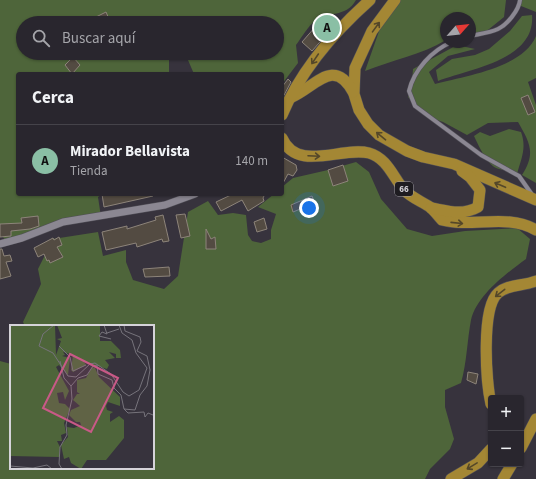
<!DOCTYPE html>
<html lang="es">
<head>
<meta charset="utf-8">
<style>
  body { margin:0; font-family:"Source Sans 3",sans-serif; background:#312e36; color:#f1f3f6 }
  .controls { position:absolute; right:12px; bottom:12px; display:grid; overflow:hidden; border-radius:4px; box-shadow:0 1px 3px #0004 }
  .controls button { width:36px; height:36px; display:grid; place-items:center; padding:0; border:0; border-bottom:1px solid #45434a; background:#29262e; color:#f1f3f6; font:20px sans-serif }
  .compass { position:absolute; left:440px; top:12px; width:36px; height:36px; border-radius:50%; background:#29262e; box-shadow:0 1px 3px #0004; rotate:63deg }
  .you { position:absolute; left:309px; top:208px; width:14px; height:14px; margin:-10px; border:3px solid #fff; border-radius:50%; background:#1a73e8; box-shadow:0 0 0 6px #1a73e833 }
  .badge { display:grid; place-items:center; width:26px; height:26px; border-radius:50%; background:#8abfa5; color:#111; font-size:13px; font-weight:700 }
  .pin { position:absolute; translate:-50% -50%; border:2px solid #fff; box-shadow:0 1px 4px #0006 }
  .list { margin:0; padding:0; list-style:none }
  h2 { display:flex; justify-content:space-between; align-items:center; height:52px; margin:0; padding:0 16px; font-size:17px }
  h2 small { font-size:13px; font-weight:400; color:#a5a5aa }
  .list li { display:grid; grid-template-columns:26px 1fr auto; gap:12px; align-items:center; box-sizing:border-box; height:72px; padding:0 16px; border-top:1px solid #45434a }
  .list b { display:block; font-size:15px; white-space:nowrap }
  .list p { margin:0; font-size:13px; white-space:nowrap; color:#a5a5aa }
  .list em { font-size:13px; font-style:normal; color:#a5a5aa }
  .icon { flex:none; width:22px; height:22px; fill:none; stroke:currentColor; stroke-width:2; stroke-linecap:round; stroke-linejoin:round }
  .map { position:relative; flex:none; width:536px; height:479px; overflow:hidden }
  .search { position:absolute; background:#29262e; box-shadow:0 1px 3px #0004; left:16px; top:16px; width:268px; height:44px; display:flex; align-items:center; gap:10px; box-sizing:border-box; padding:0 14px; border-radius:22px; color:#a5a5aa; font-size:15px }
  .panel { position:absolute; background:#29262e; box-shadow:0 1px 3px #0004; left:16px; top:72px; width:268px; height:124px; border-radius:4px }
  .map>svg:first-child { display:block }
</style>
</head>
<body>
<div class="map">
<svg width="536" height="479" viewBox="0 0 536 479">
  <rect width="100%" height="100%" fill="#37333d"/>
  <g fill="#4e653a">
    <path d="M0 0H356C346 18 328 11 316 20 308 26 302 37 296 45L298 63 282 84V74H194L185 53H277V23H23V53H183L169 56V73L166 74H18V194H103L98 197 101 217 48 224 8 245 0 232Z"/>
    <path d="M397 0H506L504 17 483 34 470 36V18H446V40C421 55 392 60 365 71L383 20Z"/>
    <path d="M520 0H536V12L521 6Z"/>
    <path d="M532 15C536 60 470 69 438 81L436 70 452 59 475 55 489 49 510 31 522 16Z"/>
    <path d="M536 36V78L528 82 536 105V183L522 175C536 153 530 143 518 122L488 123 467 135 443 122 425 116 408 97 412 82 413 69 457 45 475 49 448 56 429 72 435 84C465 76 523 68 536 36Z"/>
    <path d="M509 129 521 132C527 148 521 159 517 174 510 169 506 171 499 169 487 166 479 146 474 136L480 132 490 136Z"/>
    <path d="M356 162 369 172 381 199 407 229 432 236 465 231 517 228 530 239 526 259C507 273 477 295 471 320 467 341 467 362 461 383L445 390V407L454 439 450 449 430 469 425 479H0V361L11 364V468H153V326H25L23 322 41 284 38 269 53 239 98 232 103 256 126 250V262L133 280 164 289 178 276 188 212 208 201 218 215 233 213 246 215 248 235 252 241 261 243 271 239V230L276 214 258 207 274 194H282V187L293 178 328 170Z"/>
  </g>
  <g fill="#534b42" stroke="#8d847a">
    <path d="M106 12 109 19 97 23 94 18Z"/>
    <path d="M323 18 333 27 312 51 302 42Z"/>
    <path d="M73 57 80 65 72 74 65 65Z"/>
    <path d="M288 79 291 82 282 99V87Z"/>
    <path d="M528 95 535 112 528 115 521 98Z"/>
    <path d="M282 157 296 165 297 170 293 176 288 174 282 185Z"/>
    <path d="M343 165 348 181 333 186 328 170Z"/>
    <path d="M102 194H152L153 196 104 207Z"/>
    <path d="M233 194H265L263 198 264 201 248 211 242 200 221 211 216 202Z"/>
    <path d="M312 196 315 203 293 212 291 205Z"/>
    <path d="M185 214 190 236 181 238 176 215Z"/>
    <path d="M163 215 169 241 163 242 162 239 137 247 136 243 106 250 102 232 127 226V229L156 220 155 217Z"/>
    <path d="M38 216 39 226 30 229 11 231V236L0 237V224L22 223 21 218Z"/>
    <path d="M264 218 267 229 257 232 254 222Z"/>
    <path d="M206 229 211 239 215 237 216 249H206Z"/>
    <path d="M59 237 62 245 57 247 63 257 50 263 49 260 47 261 44 254 38 257 34 248 53 238 54 240Z"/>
    <path d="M0 249H2L4 256 10 255 12 261 6 262 11 276 0 279Z"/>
    <path d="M169 267 170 276 145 277 143 269Z"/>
    <path d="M468 372 478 374 476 384 467 380Z"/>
  </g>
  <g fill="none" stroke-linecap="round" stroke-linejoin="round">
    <defs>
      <g id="minor">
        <path d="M470 36C479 34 489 33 498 29 507 25 519 10 520 0"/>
        <path d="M452 42C432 50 414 70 409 91L415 106 481 155 519 176 533 196"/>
      </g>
      <path id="tertiary" d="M0 244 22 238 63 222 165 205 195 194"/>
      <g id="trunk">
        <path d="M395 0 372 31 355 68 354 94 359 110 368 124 379 135 407 151 423 157 454 164 536 200"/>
        <path d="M292 97C316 86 334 57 353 92"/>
        <path d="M282 115C301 70 334 32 370 0"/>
        <path d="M282 138C297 173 342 146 369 153 387 158 393 177 404 190 412 198 421 201 430 207 434 210 438 216 442 220 472 228 508 213 536 230"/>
        <path d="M431 208C448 211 462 216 478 207L480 190 470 177 462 171"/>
        <path d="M491 404C486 382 481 308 498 293 508 284 524 286 536 281"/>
        <path d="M521 448 536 419"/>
        <path d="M451 479 478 463 491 449"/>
        <path d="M503 479 512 464"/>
      </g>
    </defs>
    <use href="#minor" stroke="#514f57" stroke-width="5"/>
    <use href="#tertiary" stroke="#514f57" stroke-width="8"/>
    <use href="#trunk" stroke="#514f57" stroke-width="12"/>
    <use href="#minor" stroke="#8b8792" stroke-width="4"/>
    <use href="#tertiary" stroke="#8b8792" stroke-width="7"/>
    <use href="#trunk" stroke="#a48734" stroke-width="11"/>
  </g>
  <defs><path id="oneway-shaft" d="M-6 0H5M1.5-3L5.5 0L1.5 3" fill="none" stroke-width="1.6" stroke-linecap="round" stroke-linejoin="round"/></defs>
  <g stroke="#544729">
    <use href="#oneway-shaft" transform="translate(376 27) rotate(-54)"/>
    <use href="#oneway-shaft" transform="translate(315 59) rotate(124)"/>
    <use href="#oneway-shaft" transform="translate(381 136) rotate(-140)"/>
    <use href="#oneway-shaft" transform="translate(314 156) rotate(3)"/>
    <use href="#oneway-shaft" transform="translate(500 185) rotate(-157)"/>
    <use href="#oneway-shaft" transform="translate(457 223) rotate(6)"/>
    <use href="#oneway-shaft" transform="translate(500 293) rotate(142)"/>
    <use href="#oneway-shaft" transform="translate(472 466) rotate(149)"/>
  </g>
  <g text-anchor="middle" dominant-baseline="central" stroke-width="4" stroke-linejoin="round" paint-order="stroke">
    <rect fill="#1e1c21" stroke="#9e9ca2" stroke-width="1" x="395" y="182" width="18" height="14" rx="3"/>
    <g font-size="9" font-weight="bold" fill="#d5d3d9">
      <text x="404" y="189">66</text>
    </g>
  </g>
  <g transform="translate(10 325)">
    <rect width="144" height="144" fill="#37333d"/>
    <path d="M0 0H45L46 30 51 16 47 14 52 13 47 0H90V16H101L110 25 111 33H106V29L99 27 105 33 95 35 99 40 97 44 74 37 76 40 63 47 61 45 63 30 53 27 55 30 52 31 60 33 58 50 49 40 46 42 59 66 55 75 53 67 47 68 49 78 55 79 60 84 54 98 56 108 51 110 52 116H47L50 122 49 132 0 131ZM82 42 85 43 89 52 110 72V81L98 77 96 81 97 85 103 87 100 89V97L109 91 114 95V113L96 135H77L71 144 61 138 59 132 54 134 51 120 58 112 57 102 64 103 71 100 70 97H66L59 90 61 85 70 81 63 75 67 69H70L67 67V55L76 53Z" fill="#4e653a"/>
    <path fill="none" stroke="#76737b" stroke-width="1" d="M44 0 33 9 29 21 43 28 58 51 66 52 80 39 85 38 101 49 113 67 119 71 129 65 137 43 126 28 122 15 112 8 109 0M94 0 97 9 92 7 89 11 101 14M97 8 109 4M49 21 60 32 63 46 76 40M50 36 54 53 61 61 68 53 77 50 83 41 87 40 88 49 102 55 104 63 111 70 114 84 125 85 130 70 137 61 140 45 137 31 127 26 131 17 130 12 115 6 114 0M114 84 118 88 134 87 135 92 138 88 143 90M0 141 23 143 37 140 42 144M52 144 49 139 50 122 57 110 56 100 62 74 61 61"/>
    <path fill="#c95987" fill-opacity="0.15" stroke="#c95987" stroke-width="2" d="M60 29 108 53 81 107 33 83Z"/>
    <rect width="144" height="144" fill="none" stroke="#d5d3d9" stroke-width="2"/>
  </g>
</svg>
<div class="controls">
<button>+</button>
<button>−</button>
</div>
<svg class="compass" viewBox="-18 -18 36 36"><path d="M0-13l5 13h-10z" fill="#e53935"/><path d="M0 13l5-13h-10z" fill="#a5a5aa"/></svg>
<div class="you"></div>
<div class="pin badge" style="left:327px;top:28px">A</div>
<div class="search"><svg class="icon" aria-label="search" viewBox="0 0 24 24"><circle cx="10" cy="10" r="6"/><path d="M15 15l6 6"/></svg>Buscar aquí</div>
<section class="panel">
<h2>Cerca<small></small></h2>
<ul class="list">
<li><span class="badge">A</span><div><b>Mirador Bellavista</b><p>Tienda</p></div><em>140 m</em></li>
</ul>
</section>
</div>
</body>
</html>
